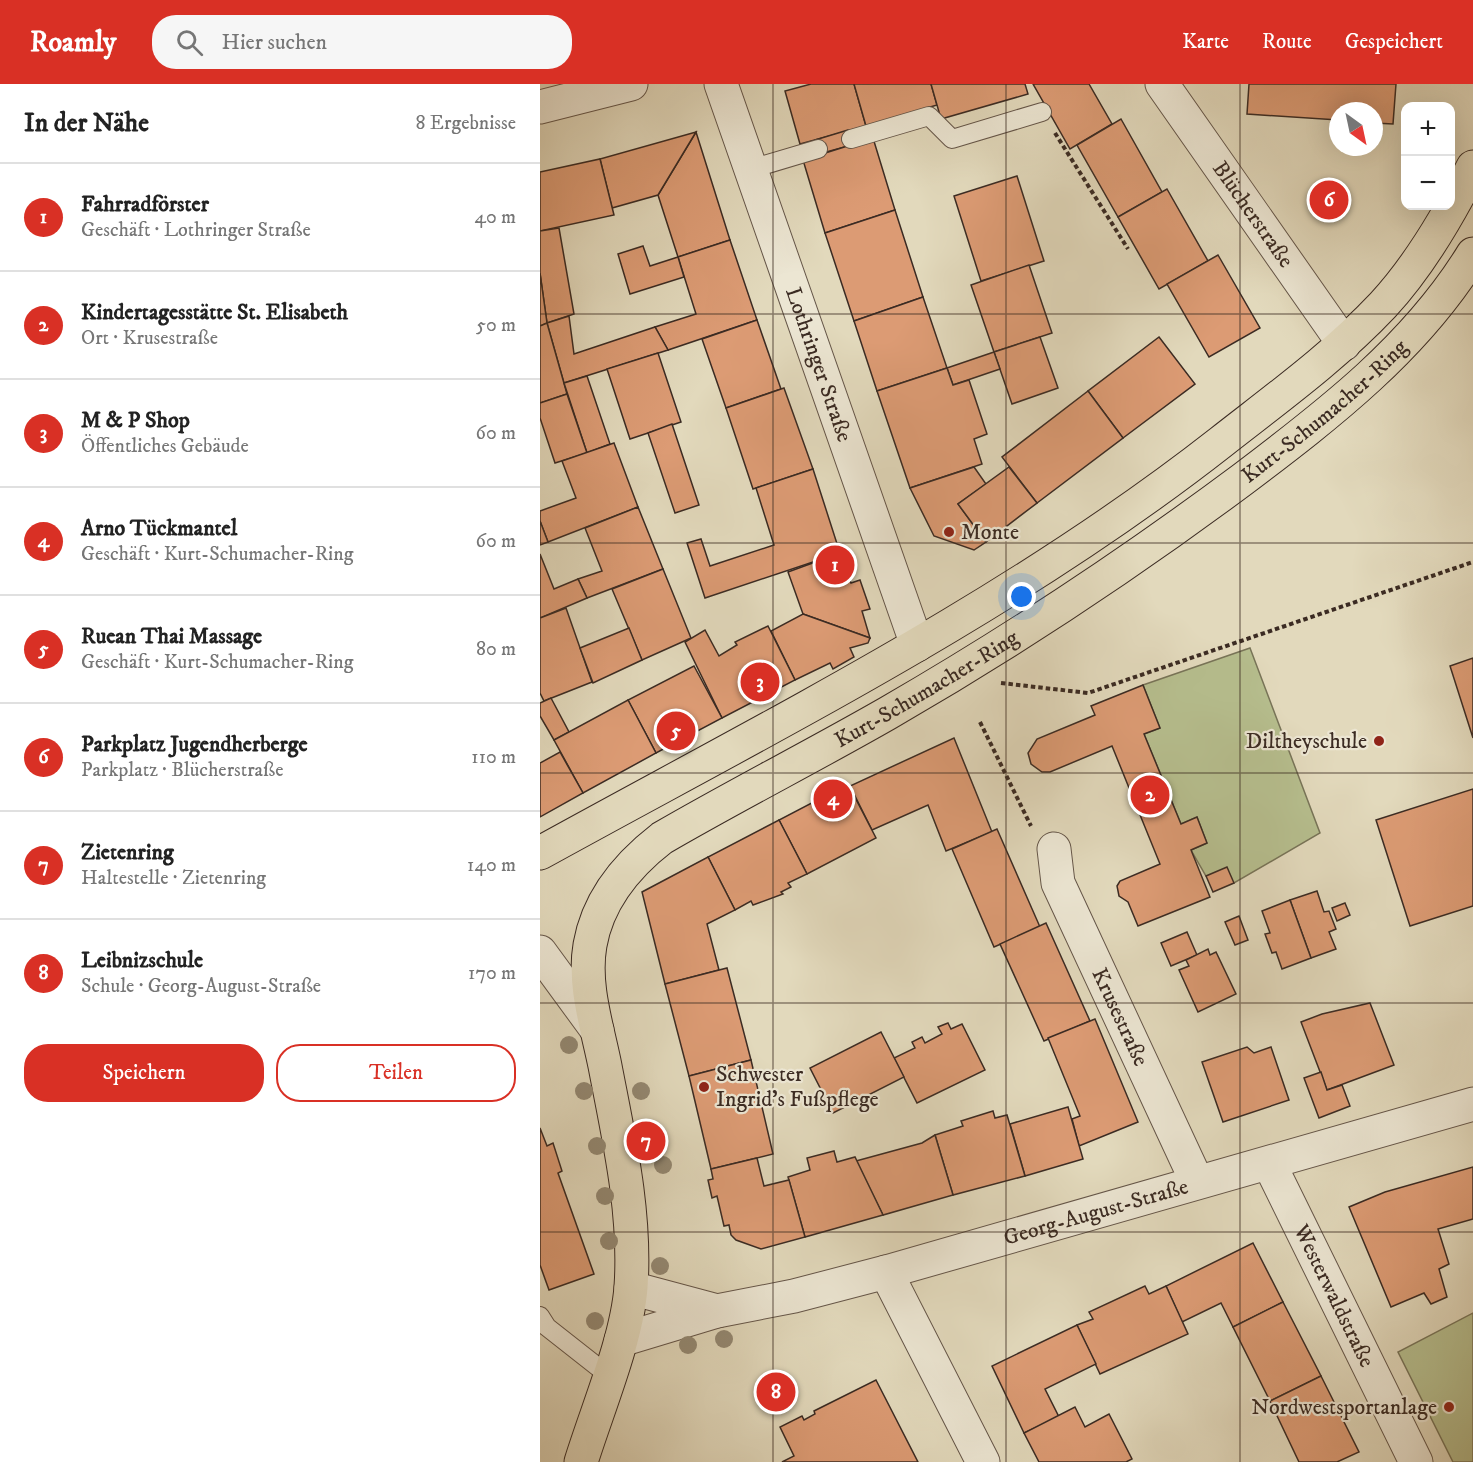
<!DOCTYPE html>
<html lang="de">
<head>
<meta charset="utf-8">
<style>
  body { margin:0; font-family:"IM FELL DW Pica",serif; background:#f6f6f6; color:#222 }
  .controls { position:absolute; right:18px; top:18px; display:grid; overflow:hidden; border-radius:12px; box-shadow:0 6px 24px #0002 }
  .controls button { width:54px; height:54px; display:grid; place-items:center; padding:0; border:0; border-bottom:2px solid #e0e0e0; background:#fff; color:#222; font:30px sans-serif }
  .compass { position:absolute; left:789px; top:18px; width:54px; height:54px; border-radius:50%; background:#fff; box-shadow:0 6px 24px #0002; rotate:147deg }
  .you { position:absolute; left:482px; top:513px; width:21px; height:21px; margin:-15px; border:4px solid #fff; border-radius:50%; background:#1a73e8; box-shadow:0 0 0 9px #1a73e833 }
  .badge { display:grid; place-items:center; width:39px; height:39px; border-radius:50%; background:#d93025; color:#fff; font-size:20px; font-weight:700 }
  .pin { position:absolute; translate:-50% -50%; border:3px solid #fff; box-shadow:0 2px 6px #0006 }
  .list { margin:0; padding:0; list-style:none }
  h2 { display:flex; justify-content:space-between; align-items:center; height:78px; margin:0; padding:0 24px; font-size:26px }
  h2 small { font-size:20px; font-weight:400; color:#767676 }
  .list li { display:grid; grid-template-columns:39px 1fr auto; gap:18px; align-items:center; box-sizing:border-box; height:108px; padding:0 24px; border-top:2px solid #e0e0e0 }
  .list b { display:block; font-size:22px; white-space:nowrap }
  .list p { margin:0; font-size:20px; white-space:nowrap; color:#767676 }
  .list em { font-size:20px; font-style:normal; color:#767676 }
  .actions { display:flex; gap:12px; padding:18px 24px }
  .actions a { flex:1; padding:14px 0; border:2px solid #d93025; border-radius:24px; text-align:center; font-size:21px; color:#d93025 }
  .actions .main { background:#d93025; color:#fff }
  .icon { flex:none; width:33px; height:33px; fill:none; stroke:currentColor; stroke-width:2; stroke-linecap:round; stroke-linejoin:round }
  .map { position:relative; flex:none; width:933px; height:1378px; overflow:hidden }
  header { display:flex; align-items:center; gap:36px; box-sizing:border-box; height:84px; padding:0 30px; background:#d93025; color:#fff }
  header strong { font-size:28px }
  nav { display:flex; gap:33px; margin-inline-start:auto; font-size:21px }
  .search { width:420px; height:54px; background:#f6f6f6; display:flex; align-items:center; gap:15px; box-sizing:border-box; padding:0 21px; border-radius:24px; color:#767676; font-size:22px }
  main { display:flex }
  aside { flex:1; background:#fff }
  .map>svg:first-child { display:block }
</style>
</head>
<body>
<header>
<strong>Roamly</strong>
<div class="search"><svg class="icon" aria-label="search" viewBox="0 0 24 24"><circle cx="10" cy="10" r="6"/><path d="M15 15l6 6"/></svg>Hier suchen</div>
<nav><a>Karte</a><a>Route</a><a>Gespeichert</a></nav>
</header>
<main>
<aside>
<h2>In der Nähe<small>8 Ergebnisse</small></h2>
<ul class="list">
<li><span class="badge">1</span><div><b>Fahrradförster</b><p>Geschäft · Lothringer Straße</p></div><em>40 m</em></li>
<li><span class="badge">2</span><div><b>Kindertagesstätte St. Elisabeth</b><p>Ort · Krusestraße</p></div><em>50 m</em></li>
<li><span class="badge">3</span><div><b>M &amp; P Shop</b><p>Öffentliches Gebäude</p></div><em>60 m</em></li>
<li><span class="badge">4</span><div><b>Arno Tückmantel</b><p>Geschäft · Kurt-Schumacher-Ring</p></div><em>60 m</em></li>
<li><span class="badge">5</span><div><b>Ruean Thai Massage</b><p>Geschäft · Kurt-Schumacher-Ring</p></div><em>80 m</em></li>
<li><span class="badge">6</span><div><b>Parkplatz Jugendherberge</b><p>Parkplatz · Blücherstraße</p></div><em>110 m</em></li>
<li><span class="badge">7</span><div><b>Zietenring</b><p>Haltestelle · Zietenring</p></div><em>140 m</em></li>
<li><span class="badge">8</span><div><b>Leibnizschule</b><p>Schule · Georg-August-Straße</p></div><em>170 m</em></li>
</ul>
<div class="actions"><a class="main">Speichern</a><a>Teilen</a></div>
</aside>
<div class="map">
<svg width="933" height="1378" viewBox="0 0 933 1378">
  <rect width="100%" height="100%" fill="#e2d9bc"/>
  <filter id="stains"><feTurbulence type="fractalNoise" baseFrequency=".00333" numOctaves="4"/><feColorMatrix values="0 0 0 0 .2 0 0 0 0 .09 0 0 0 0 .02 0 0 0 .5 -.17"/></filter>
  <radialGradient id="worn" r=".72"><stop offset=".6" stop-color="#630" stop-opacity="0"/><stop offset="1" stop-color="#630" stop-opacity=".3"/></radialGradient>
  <g fill="#b6be8e" stroke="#787458" stroke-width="1.5">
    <path d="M710 564 780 749 694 799 666 792 651 766 667 759 657 733 641 740 604 650 620 644 603 601Z"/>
    <path d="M933 1229V1378H913L858 1268Z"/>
  </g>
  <g fill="#dc9b74" stroke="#3b2b23" stroke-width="1.5">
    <path d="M271 0H314L326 42 260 60 245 7Z"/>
    <path d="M314 0H391L397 21 326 42Z"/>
    <path d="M391 0H485L488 10 401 35Z"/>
    <path d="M493 0H549L572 40 530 65Z"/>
    <path d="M709 0H856L853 40 834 39V27H798V36L707 30Z"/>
    <path d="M581 35 622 108 578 133 537 61Z"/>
    <path d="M308 46 312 61 279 70 275 56Z"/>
    <path d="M156 48 190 156 138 173 118 111Z"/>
    <path d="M156 48 118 111 72 124 60 75Z"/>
    <path d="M333 54 355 126 285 149 263 76Z"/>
    <path d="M60 75 74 131 0 147V88Z"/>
    <path d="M477 92 504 177 441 197 414 112Z"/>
    <path d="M627 105 668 177 619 205 578 133Z"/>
    <path d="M355 126 383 213 314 237 285 149Z"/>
    <path d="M19 144 34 230 7 239 0 189V147Z"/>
    <path d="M190 156 217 236 128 266 115 243 156 230 138 173Z"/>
    <path d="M103 162 110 182 138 173 144 193 90 210 78 170Z"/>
    <path d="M678 171 720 244 669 273 627 200Z"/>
    <path d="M489 181 512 249 454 268 431 201Z"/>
    <path d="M0 189 7 239 0 242Z"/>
    <path d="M383 213 407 284 337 307 314 237Z"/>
    <path d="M29 232 34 270 115 243 128 266 24 299 7 239Z"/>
    <path d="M217 236 241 305 186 324 162 255Z"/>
    <path d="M7 239 27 310 0 319V242Z"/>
    <path d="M500 253 518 304 472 320 454 268Z"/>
    <path d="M619 253 655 300 583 354 548 307Z"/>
    <path d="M454 268 460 285 413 301 407 284Z"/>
    <path d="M118 269 141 338 90 355 67 285Z"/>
    <path d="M407 284 413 301 429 296 447 350 434 355 442 380 370 404 337 307Z"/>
    <path d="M47 292 70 360 47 369 24 299Z"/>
    <path d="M244 304 273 385 213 405 186 324Z"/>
    <path d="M548 307 583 354 497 419 462 373Z"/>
    <path d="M27 310 47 369 15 379 0 334V319Z"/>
    <path d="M132 340 159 421 135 429 108 349Z"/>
    <path d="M74 359 98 423 8 458 0 437V427L36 414 22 377Z"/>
    <path d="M434 383 446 400 418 420 446 458 434 466 394 452 370 404Z"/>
    <path d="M469 383 497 419 446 458 418 420Z"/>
    <path d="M273 385 300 469 165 514 147 459 161 455 170 482 234 461 216 404Z"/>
    <path d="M98 423 123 485 47 514 38 495 62 487 45 444Z"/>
    <path d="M0 437 8 458 0 461Z"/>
    <path d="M300 469 311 499 320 496 330 525 322 527 330 554 263 530 248 488Z"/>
    <path d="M0 470 14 505 38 495 47 514 0 534Z"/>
    <path d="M123 485 151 554 102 576 72 505Z"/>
    <path d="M26 524 52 598 4 617 0 609V534Z"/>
    <path d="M263 530 330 554 328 559 310 564 314 573 293 585 290 579 255 596 231 547Z"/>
    <path d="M228 542 255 596 182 634 145 558 165 546 179 572 197 561 195 558Z"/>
    <path d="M89 544 102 576 53 599 40 564Z"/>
    <path d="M933 574V654L910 582Z"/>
    <path d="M154 582 182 634 116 669 88 616Z"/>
    <path d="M603 601 620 644 604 650 641 740 657 733 667 759 651 766 670 813 598 842 588 818 579 812 577 802 580 797 620 780 572 662 510 688H502L491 680 488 669 497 655 555 631 551 622Z"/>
    <path d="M11 614 29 648 14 656 0 632V619Z"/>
    <path d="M88 616 116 669 43 709 14 656Z"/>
    <path d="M414 654 452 748 406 767 388 721 332 746 310 702Z"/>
    <path d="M20 668 43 709 0 733V679Z"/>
    <path d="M308 700 336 754 267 790 239 736Z"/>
    <path d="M933 705V822L870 842 836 736Z"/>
    <path d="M239 736 267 790 248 799 251 803 241 808 243 810 213 821 211 817 195 826 168 773Z"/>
    <path d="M457 745 500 843 454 863 412 765Z"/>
    <path d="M168 773 195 826 167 840 179 886 125 900 102 808Z"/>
    <path d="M687 783 694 799 673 808 666 792Z"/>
    <path d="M777 807 784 828 789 827 796 845 789 848 796 865 771 874 750 816Z"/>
    <path d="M750 816 771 874 742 885 736 868 732 869 725 850 730 849 722 827Z"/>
    <path d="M805 819 810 831 797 837 792 824Z"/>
    <path d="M699 832 708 856 695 861 685 838Z"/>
    <path d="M506 839 550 937 504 957 460 860Z"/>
    <path d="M647 848 657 871 631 882 621 859Z"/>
    <path d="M668 865 670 871 676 868 696 910 658 928 639 886 649 882 646 876Z"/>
    <path d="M187 884 211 976 149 992 125 900Z"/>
    <path d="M830 919 854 981 787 1006 761 938 782 930Z"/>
    <path d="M555 935 598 1038 539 1062 532 1035 540 1032 508 954Z"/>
    <path d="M408 939 411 945 422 940 445 986 377 1019 354 974 375 964 372 958 382 953 385 959 402 950 398 943Z"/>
    <path d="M341 948 364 993 293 1029 270 984Z"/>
    <path d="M707 963 714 969 731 963 749 1016 683 1038 662 978Z"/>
    <path d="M211 976 233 1070 171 1085 149 992Z"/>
    <path d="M781 988 787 1006 802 1001 810 1022 779 1034 764 994Z"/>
    <path d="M528 1023 543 1075 485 1092 470 1040Z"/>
    <path d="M453 1027 455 1034 467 1031 485 1092 413 1111 395 1051 423 1042 421 1037Z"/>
    <path d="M0 1044 7 1062 13 1059 22 1087 18 1089 54 1190 9 1206 0 1181Z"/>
    <path d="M395 1051 413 1111 343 1131 316 1077 382 1059Z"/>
    <path d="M294 1067 297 1078 315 1073 343 1131 265 1153 248 1093 270 1086 267 1074Z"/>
    <path d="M217 1074 224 1102 249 1096 265 1153 221 1165 196 1156 191 1151 189 1141 184 1142 177 1112 172 1114 168 1096 173 1095 171 1085Z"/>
    <path d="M933 1083V1135L898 1145 909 1180 899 1185 907 1213 891 1220 884 1209 851 1223 809 1123 845 1108Z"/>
    <path d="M713 1159 743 1218 693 1243 681 1219 642 1238 626 1202Z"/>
    <path d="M605 1202 609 1210 626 1202 648 1250 560 1290 537 1241 553 1235 549 1228Z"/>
    <path d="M743 1218 781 1292 730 1317 693 1243Z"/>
    <path d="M537 1241 556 1280 505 1305 519 1333 484 1349 452 1282Z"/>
    <path d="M781 1292 819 1368 797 1378H759L730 1317Z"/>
    <path d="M336 1296 378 1378H242L254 1372 240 1343 262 1332 264 1336 275 1330 274 1327Z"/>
    <path d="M535 1323 545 1343 569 1330 592 1375 586 1378H499L484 1349Z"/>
  </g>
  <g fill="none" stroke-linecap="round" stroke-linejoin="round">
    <defs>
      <g id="service">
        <path d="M311 55 389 32 412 55 502 28"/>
        <path d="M211 85 278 65"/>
        <path d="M0 1232 7 1243 68 1291"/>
      </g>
      <g id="minor">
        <path id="s1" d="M181 0 377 561"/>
        <path id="s2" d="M622 0 804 260"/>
        <path d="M0 23 91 0"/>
        <path id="s3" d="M514 765 518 799 657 1098"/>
        <path d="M0 868 57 946"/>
        <path id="s4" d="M729 1079 876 1378"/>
        <path d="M346 1188 443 1378"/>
        <path d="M91 1204 177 1227"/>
        <path id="s5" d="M81 1256 177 1227 254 1212 346 1188 933 1020"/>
      </g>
      <g id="primary">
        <path d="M0 769C232 641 472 522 681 358 737 314 794 273 843 221 880 181 909 131 933 83"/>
        <path id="s6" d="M41 1378C57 1326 87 1256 91 1203 96 1128 79 1055 65 982 57 942 43 901 50 861 58 815 87 781 122 754 196 711 273 672 348 629 471 558 589 480 703 395 789 330 876 263 933 170"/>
      </g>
    </defs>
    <use href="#service" stroke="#655649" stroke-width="20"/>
    <use href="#minor" stroke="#655649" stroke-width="35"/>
    <use href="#primary" stroke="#3b2b23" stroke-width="35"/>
    <g stroke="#3b2b23" stroke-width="4" stroke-dasharray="4.5 3" stroke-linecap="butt">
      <path d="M515 49 588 165"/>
      <path d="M461 599 548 609 933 478"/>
      <path d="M440 638 491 742"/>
    </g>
    <use href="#service" stroke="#ece6d3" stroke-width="18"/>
    <use href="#minor" stroke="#ece6d3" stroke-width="33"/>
    <use href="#primary" stroke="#e2d9bc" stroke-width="33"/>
  </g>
  <g fill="#948973">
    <circle cx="29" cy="961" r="9"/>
    <circle cx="44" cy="1007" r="9"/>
    <circle cx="101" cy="1007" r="9"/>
    <circle cx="111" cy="1050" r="9"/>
    <circle cx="57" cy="1062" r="9"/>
    <circle cx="123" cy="1081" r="9"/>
    <circle cx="65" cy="1112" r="9"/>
    <circle cx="69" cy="1157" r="9"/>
    <circle cx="120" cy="1182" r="9"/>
    <circle cx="55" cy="1237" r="9"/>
    <circle cx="184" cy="1255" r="9"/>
    <circle cx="148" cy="1261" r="9"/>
  </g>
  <path fill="none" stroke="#3b2b23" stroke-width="1.5" stroke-opacity="0.55" d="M233 0V1378M466 0V1378M700 0V1378M0 230H933M0 459H933M0 689H933M0 919H933M0 1148H933"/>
  <g fill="#8f2418" stroke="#ece6d3" stroke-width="2">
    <circle cx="409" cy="448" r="6"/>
    <circle cx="839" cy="657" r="6"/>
    <circle cx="164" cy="1003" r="6"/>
    <circle cx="909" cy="1323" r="6"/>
  </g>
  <g text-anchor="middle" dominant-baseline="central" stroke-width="4.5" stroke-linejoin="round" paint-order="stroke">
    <g font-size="22" fill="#3b2b23" stroke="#ece6d3">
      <text stroke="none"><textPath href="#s2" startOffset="159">Blücherstraße</textPath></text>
      <text stroke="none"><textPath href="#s1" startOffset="297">Lothringer Straße</textPath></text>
      <text stroke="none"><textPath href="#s6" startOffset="1450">Kurt-Schumacher-Ring</textPath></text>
      <text stroke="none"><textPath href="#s6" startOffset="964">Kurt-Schumacher-Ring</textPath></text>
      <text stroke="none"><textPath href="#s3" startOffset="182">Krusestraße</textPath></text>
      <text stroke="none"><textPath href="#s5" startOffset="492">Georg-August-Straße</textPath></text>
      <text stroke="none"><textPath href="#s4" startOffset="148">Westerwaldstraße</textPath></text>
    </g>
    <g font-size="22" fill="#3b2b23" stroke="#ece6d3" text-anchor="start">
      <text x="421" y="448">Monte</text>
      <text x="827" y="657" text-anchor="end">Diltheyschule</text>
      <text x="176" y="990">Schwester<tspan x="176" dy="25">Ingrid's Fußpflege</tspan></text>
      <text x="897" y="1323" text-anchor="end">Nordwestsportanlage</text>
    </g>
  </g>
  <rect width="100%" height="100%" filter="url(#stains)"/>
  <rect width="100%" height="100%" fill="url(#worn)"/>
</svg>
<div class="controls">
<button>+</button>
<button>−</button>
</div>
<svg class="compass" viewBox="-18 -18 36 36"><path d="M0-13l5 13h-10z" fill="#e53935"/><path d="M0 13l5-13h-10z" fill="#767676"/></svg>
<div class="you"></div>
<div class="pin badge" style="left:295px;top:481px">1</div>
<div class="pin badge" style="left:610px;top:711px">2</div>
<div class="pin badge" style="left:220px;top:598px">3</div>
<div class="pin badge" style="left:293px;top:715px">4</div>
<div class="pin badge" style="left:136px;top:647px">5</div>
<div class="pin badge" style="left:789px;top:116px">6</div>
<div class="pin badge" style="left:106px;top:1057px">7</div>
<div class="pin badge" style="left:236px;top:1308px">8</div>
</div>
</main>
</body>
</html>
